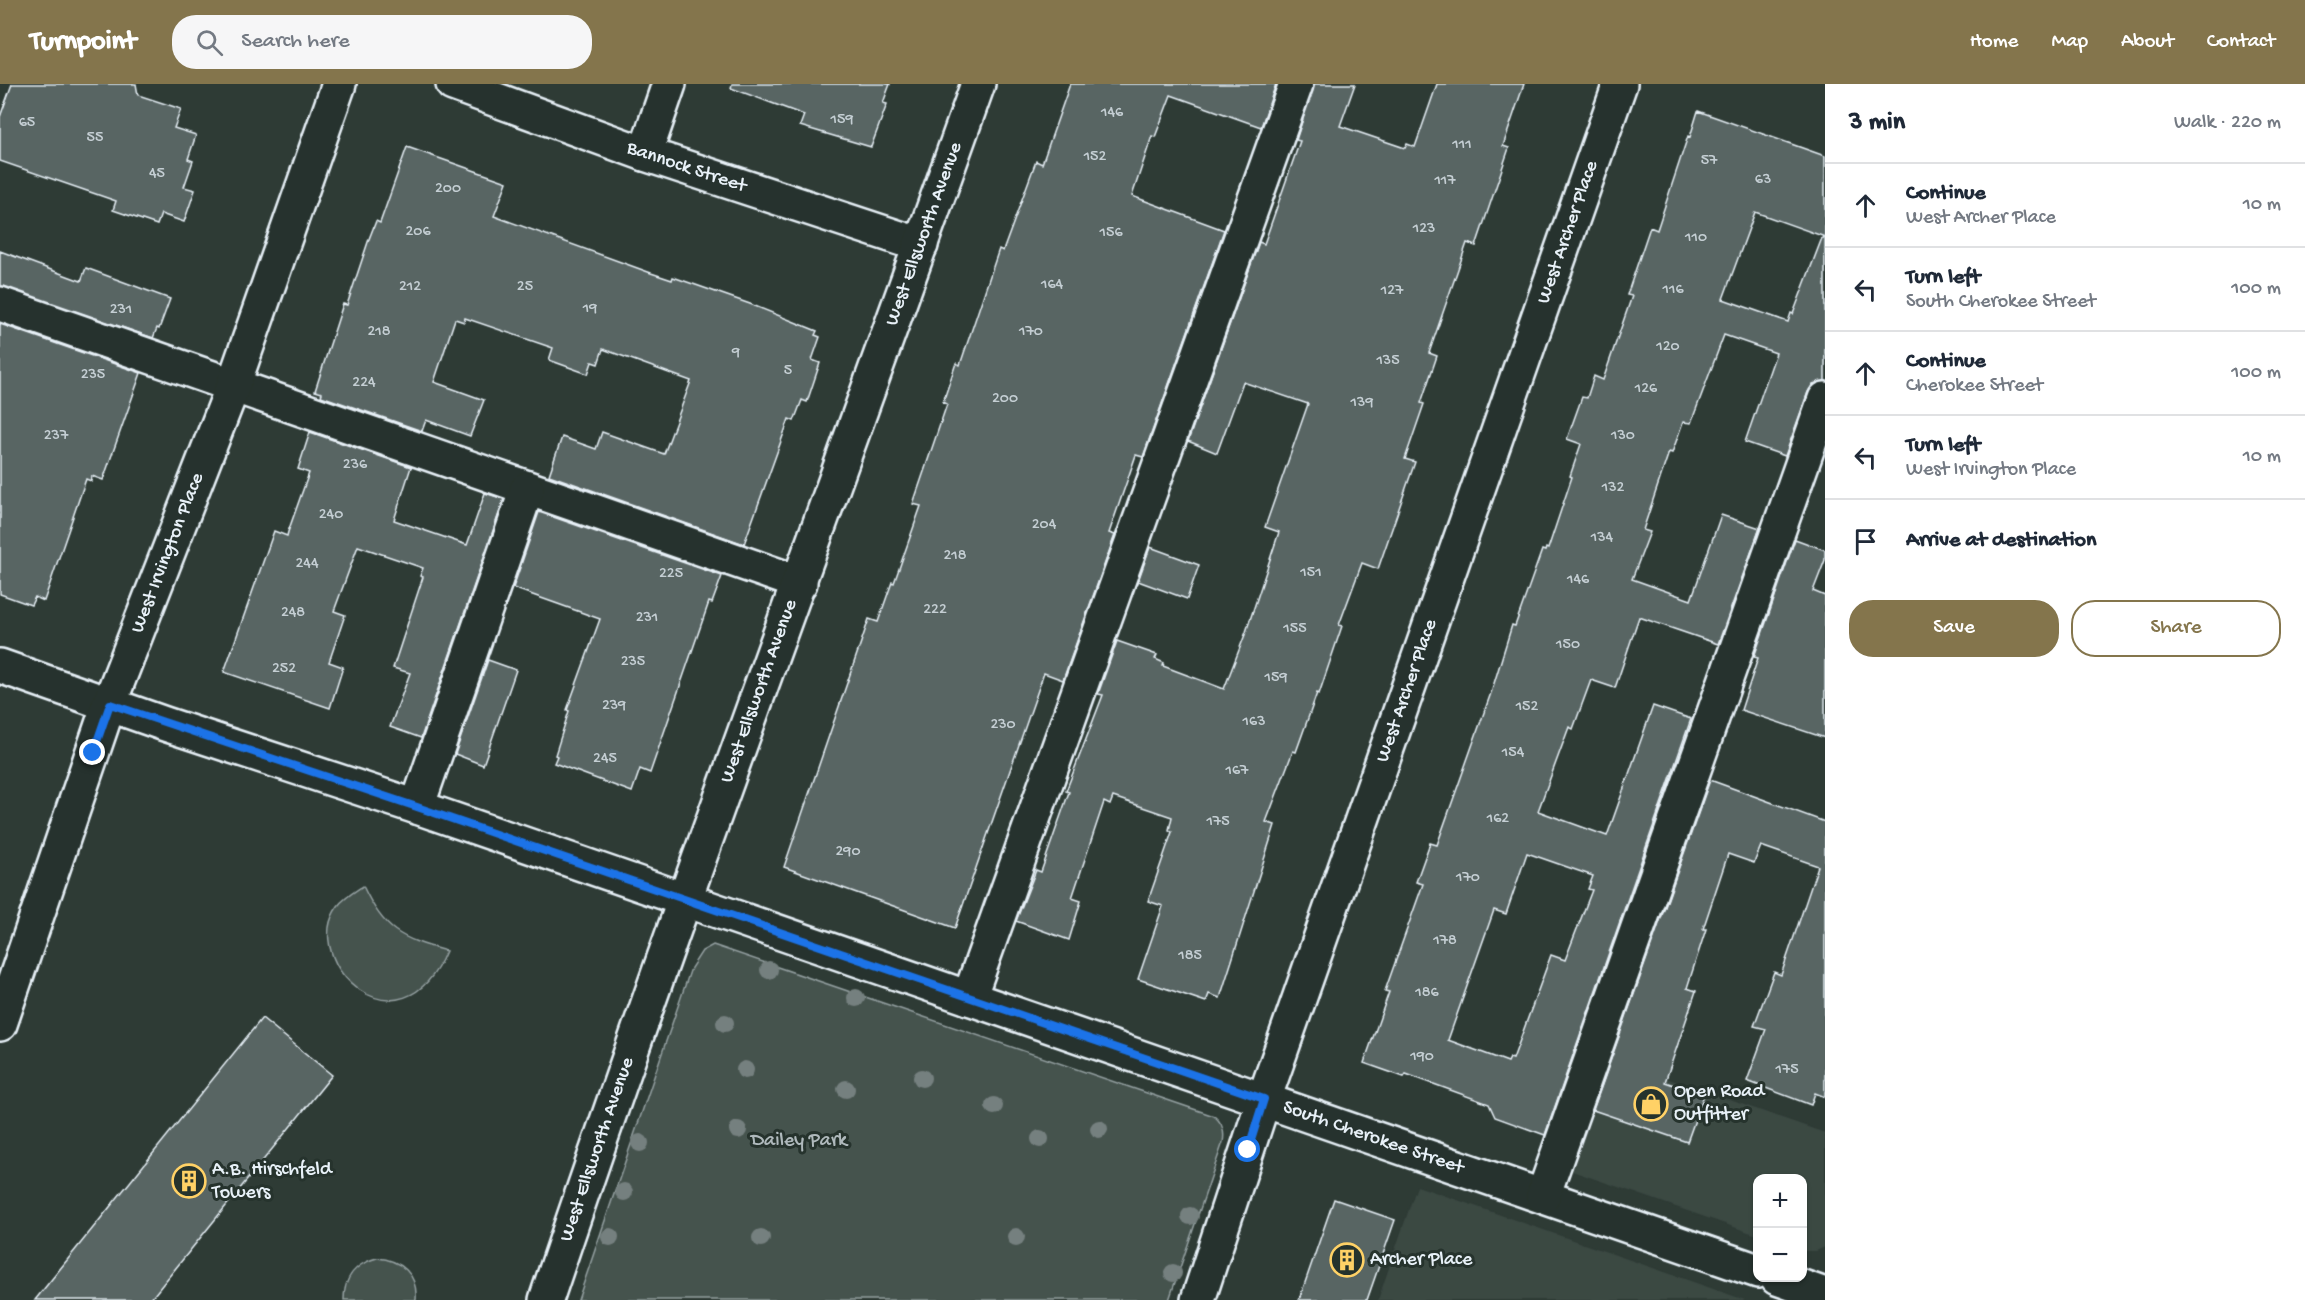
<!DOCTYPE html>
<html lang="en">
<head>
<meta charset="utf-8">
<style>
  body { margin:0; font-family:"Gochi Hand",sans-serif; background:#f6f6f7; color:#1f2937 }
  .controls { position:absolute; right:18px; bottom:18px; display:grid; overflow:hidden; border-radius:12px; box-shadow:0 2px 4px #0004 }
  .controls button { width:54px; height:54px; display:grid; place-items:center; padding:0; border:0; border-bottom:2px solid #e0e1e3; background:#fff; color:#1f2937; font:30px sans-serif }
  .stop { position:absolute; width:18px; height:18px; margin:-14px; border:4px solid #1a73e8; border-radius:50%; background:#fff }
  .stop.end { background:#1a73e8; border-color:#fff; box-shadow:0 2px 6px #0008 }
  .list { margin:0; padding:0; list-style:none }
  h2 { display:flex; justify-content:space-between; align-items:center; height:78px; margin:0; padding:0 24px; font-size:26px }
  h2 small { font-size:20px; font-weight:400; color:#747a83 }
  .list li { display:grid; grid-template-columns:39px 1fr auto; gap:18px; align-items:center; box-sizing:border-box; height:84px; padding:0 24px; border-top:2px solid #e0e1e3 }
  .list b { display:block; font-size:22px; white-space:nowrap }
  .list p { margin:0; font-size:20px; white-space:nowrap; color:#747a83 }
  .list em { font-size:20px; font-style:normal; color:#747a83 }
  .actions { display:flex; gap:12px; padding:18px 24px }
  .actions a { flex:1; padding:14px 0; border:2px solid #84754c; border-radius:24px; text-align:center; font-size:21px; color:#84754c }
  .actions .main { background:#84754c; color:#fff }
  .icon { flex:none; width:33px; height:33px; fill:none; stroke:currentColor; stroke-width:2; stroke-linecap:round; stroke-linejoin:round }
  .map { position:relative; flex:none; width:1825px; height:1216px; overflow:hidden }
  header { display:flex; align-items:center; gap:36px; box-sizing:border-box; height:84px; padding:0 30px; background:#84754c; color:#fff }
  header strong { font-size:28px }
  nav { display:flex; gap:33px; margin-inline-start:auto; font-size:21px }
  .search { width:420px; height:54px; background:#f6f6f7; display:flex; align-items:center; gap:15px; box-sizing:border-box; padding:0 21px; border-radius:24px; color:#747a83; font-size:22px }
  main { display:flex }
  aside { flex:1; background:#fff }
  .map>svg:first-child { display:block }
</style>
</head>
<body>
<header>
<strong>Turnpoint</strong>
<div class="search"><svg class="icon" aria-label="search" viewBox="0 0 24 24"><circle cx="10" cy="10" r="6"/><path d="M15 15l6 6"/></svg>Search here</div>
<nav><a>Home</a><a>Map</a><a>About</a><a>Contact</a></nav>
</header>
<main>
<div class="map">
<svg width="1825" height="1216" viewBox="0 0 1825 1216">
  <rect width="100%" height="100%" fill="#2e3b35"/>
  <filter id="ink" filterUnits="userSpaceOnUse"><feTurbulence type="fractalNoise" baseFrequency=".0167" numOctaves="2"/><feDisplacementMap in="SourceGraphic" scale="12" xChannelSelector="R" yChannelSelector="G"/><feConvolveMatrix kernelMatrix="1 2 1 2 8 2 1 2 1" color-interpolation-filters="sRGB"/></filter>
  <g filter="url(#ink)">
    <g fill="#3b4843">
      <path d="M1611 975 1825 1049V1163L1816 1167H1803L1802 1094H1758L1757 1151 1572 1087Z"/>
      <path d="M1417 1102 1745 1216H1378Z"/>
    </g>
    <g fill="#45524e" stroke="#96a2a3" stroke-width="1.5">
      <path d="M363 802C384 847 400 854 446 867 401 975 297 878 338 822 344 814 354 808 363 802Z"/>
      <path d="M713 861 1214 1032C1223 1039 1225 1048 1223 1058L1169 1216H578L691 884 702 867Z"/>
      <path d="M377 1174C401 1176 418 1190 416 1216H344C344 1193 355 1180 377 1174Z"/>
    </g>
    <g fill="#596563" stroke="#e8f1f8" stroke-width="1.5" fill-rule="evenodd">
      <path d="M12 0H136L138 11 181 25 174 44 196 51 188 75 193 77 184 103 195 106 184 138 161 130 157 141 113 126 116 117 0 77V33Z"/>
      <path d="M732 0H890L883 19 887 20 871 63 800 42 804 31 731 4Z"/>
      <path d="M1070 0H1276L1261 43 1171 11 1155 53 1152 52 1132 112 1224 146 1143 373 1136 371 1109 449 1115 451 1063 596 1044 589 955 844 784 783 869 535 878 538 892 498 894 499 921 422 913 420 947 320 943 318 956 279 960 281 999 165 1003 167 1036 77 1042 80Z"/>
      <path d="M1314 0H1355L1340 42 1405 64 1407 60 1415 63 1437 0H1524L1503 62 1509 64 1476 162 1467 159 1429 269 1437 272 1421 319 1424 320 1405 375 1415 378 1378 485 1362 479 1339 541 1342 542 1319 610 1317 609 1296 668 1293 667 1266 738 1275 741 1220 914 1209 910 1206 918 1138 895 1163 822 1148 817 1172 748 1169 746 1172 733 1113 713 1110 721 1104 718 1072 814 1081 817 1069 856 1016 837 1036 786 1041 788 1069 708 1066 707 1103 611 1098 610 1117 557 1157 571 1155 575 1164 579 1163 582 1224 605 1246 548 1279 448 1265 443 1308 320 1243 298 1217 369 1188 357 1259 158 1264 160 1300 57 1296 56Z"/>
      <path d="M1698 27 1825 72V153L1755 128 1723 215 1788 238 1791 229 1793 230 1822 154H1825V297L1813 300 1808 308 1785 372 1745 358 1776 269 1724 251 1691 339 1683 338 1672 369 1669 368 1643 446 1650 448 1632 495 1691 516 1721 431 1760 444 1718 560 1639 533 1615 604 1591 596 1573 645 1569 643 1538 727 1607 752 1653 622 1691 635 1545 1051 1495 1033 1489 1020 1406 990 1404 993 1364 979 1389 908 1385 907 1423 800 1416 798 1430 759 1437 761 1492 606 1512 541 1515 542 1542 466 1545 467 1546 464 1548 465 1572 393 1570 392 1581 360 1567 355 1582 313 1587 314 1594 292 1603 296 1632 212 1627 211 1650 143 1657 146 1688 52 1690 53ZM1527 769 1593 792 1588 805 1592 806 1565 876 1551 871 1513 975 1510 974 1508 978 1448 956 1494 826 1506 830Z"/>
      <path d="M407 63 507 98 494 132 651 189 672 196 673 193 750 220 817 247 815 251 820 253 812 276 820 279 807 318 802 316 794 337 789 335 744 460 549 391 562 353 596 365 602 348 664 370 691 297 603 265 598 280 592 278 588 290 549 276 553 264 465 234 464 238 455 235 434 298 484 316 470 352 426 336 422 347 321 312 322 309 315 307 343 220 347 221 369 155 376 137 380 139Z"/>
      <path d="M0 167 81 197 86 184 170 215 159 245 157 244 153 254 0 202Z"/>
      <path d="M0 240 141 289 103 396 92 392 91 397 86 395 44 517 35 513 31 521 0 510Z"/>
      <path d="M310 348 411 383 394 436 467 461 485 409 504 415 421 654 390 643 410 589 393 584 423 493 420 492 423 484 358 462 334 527 345 531 329 578 343 583 330 624 224 588 274 447 287 452 288 448 309 389 298 385Z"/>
      <path d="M539 428 722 492 712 519 709 518 650 689 640 685 632 708 554 679 557 672 555 671 569 627 567 626 600 535 513 504Z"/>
      <path d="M1795 455 1825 466V476L1813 507 1825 512V654L1741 626 1758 574 1754 573Z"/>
      <path d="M1150 463 1199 481 1187 515 1138 497Z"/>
      <path d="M488 576 516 586 483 681 455 670Z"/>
      <path d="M1710 696 1825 738V1013L1815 1009 1811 1021 1747 997 1766 945 1754 942 1774 888 1781 891 1818 782 1761 762 1754 779 1728 770 1703 845H1706L1687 904 1696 907 1665 998 1704 1011 1687 1058 1593 1026Z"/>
      <path d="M262 934 332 991 150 1216H35Z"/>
      <path d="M1334 1115 1395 1136 1367 1216H1299Z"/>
    </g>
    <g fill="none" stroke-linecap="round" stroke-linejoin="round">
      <defs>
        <g id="minor">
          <path id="s1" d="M453 0 645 70 921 161"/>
          <path d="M645 70 669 0"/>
          <path d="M0 220 800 499"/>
          <path id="s2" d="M0 582 165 640 417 723 1758 1187"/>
          <path d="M417 723 527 405"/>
          <path d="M969 914 1296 0"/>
          <path id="s3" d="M0 940 109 620 233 302 339 0"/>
          <path d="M1543 1112 1825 315"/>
          <path d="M1777 1194 1825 1211"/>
          <path id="s4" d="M546 1216C683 808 834 405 978 0"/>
          <path id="s5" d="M1198 1216 1264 1015 1620 0"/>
        </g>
      </defs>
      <use href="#minor" stroke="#e8f1f8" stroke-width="38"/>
      <use href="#minor" stroke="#26332d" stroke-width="33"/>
    </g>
    <g fill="#75807f">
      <circle cx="769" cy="886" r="9"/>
      <circle cx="856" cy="914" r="9"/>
      <circle cx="725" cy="939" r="9"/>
      <circle cx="745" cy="986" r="9"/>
      <circle cx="922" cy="994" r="9"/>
      <circle cx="846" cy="1005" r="9"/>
      <circle cx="994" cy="1022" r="9"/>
      <circle cx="1099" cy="1045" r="9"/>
      <circle cx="738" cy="1046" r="9"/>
      <circle cx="1040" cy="1055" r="9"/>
      <circle cx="640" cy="1059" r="9"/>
      <circle cx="624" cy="1108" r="9"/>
      <circle cx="1190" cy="1132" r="9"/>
      <circle cx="610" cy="1153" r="9"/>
      <circle cx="1016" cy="1153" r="9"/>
      <circle cx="761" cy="1154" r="9"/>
      <circle cx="1173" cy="1189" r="9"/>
    </g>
  </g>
  <g fill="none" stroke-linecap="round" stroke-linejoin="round" filter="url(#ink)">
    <path stroke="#1a73e8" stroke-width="8" d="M93 669 110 620 417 723 1264 1015 1248 1066"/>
  </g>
  <defs>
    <symbol id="shop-ring" viewBox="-11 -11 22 22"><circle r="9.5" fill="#26332d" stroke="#ffd166" stroke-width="1.5"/><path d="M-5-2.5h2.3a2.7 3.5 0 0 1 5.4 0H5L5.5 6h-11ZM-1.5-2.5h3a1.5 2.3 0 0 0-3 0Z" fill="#ffd166"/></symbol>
    <symbol id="building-ring" viewBox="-11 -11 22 22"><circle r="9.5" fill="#26332d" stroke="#ffd166" stroke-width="1.5"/><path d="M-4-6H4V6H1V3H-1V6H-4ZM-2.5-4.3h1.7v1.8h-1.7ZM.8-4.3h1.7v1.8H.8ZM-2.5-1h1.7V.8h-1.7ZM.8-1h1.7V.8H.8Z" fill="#ffd166"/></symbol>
  </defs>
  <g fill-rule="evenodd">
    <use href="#shop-ring" x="1632" y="1001" width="38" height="38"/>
    <use href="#building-ring" x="170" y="1078" width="38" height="38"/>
    <use href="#building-ring" x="1328" y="1157" width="38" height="38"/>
  </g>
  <g text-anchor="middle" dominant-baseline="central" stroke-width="6" stroke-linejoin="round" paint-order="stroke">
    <g font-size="16" fill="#c4ced3">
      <text x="1112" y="29">146</text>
      <text x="842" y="36">159</text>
      <text x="27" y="39">65</text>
      <text x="95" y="54">55</text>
      <text x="1462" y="61">111</text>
      <text x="1095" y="73">152</text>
      <text x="1709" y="77">57</text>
      <text x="157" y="90">45</text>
      <text x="1763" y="96">63</text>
      <text x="1445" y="97">117</text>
      <text x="448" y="105">200</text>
      <text x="1424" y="145">123</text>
      <text x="418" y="148">206</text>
      <text x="1111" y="149">156</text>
      <text x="1696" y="154">110</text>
      <text x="1052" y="201">164</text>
      <text x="410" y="203">212</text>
      <text x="525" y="203">25</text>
      <text x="1673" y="206">116</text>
      <text x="1392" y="207">127</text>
      <text x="590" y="225">19</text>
      <text x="121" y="226">231</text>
      <text x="379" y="248">218</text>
      <text x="1031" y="248">170</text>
      <text x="1668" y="263">120</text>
      <text x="736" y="269">9</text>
      <text x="1388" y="277">135</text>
      <text x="788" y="287">5</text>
      <text x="93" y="291">235</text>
      <text x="364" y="299">224</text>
      <text x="1646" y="305">126</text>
      <text x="1005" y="315">200</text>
      <text x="1362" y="319">139</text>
      <text x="56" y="352">237</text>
      <text x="1623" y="352">130</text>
      <text x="355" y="381">236</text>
      <text x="1613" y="404">132</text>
      <text x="331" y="431">240</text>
      <text x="1044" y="441">204</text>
      <text x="1602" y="454">134</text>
      <text x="955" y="472">218</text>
      <text x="307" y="480">244</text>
      <text x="1311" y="489">151</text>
      <text x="671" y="490">225</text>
      <text x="1578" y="496">146</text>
      <text x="935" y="526">222</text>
      <text x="293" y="529">248</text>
      <text x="647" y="534">231</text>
      <text x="1295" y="545">155</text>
      <text x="1568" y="561">150</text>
      <text x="633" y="578">235</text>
      <text x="284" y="585">252</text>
      <text x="1276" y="594">159</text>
      <text x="614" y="622">239</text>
      <text x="1527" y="623">152</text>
      <text x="1254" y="638">163</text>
      <text x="1003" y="641">230</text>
      <text x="1513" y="669">154</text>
      <text x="605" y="675">245</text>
      <text x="1237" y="687">167</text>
      <text x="1498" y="735">162</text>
      <text x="1218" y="738">175</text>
      <text x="848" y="768">290</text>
      <text x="1468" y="794">170</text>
      <text x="1445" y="857">178</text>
      <text x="1190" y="872">185</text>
      <text x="1427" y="909">186</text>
      <text x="1422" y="973">190</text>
      <text x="1787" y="986">175</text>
    </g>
    <g font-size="20" fill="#e8f1f8" stroke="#26332d">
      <text stroke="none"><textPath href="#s1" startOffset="248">Bannock Street</textPath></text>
      <text stroke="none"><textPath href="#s5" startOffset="1130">West Archer Place</textPath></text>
      <text stroke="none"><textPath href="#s4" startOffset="1131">West Ellsworth Avenue</textPath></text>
      <text stroke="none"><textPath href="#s3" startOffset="500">West Irvington Place</textPath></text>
      <text stroke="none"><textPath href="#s4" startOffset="645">West Ellsworth Avenue</textPath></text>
      <text stroke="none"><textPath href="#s5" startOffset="644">West Archer Place</textPath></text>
      <text stroke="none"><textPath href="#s2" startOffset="1452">South Cherokee Street</textPath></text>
      <text stroke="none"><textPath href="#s4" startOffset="159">West Ellsworth Avenue</textPath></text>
    </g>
    <g font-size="20" fill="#e8f1f8" stroke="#26332d" text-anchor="start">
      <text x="1674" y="1008">Open Road<tspan x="1674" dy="23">Outfitter</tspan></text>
      <text x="212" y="1086">A.B. Hirschfeld<tspan x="212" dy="23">Towers</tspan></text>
      <text x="1370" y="1176">Archer Place</text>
    </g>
    <g font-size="20" fill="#afb9bc" stroke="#26332d">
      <text x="799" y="1057">Dailey Park</text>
    </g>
  </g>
</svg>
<div class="controls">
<button>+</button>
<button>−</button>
</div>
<div class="stop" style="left:1248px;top:1066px"></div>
<div class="stop end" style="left:93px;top:669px"></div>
</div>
<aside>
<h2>3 min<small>Walk · 220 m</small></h2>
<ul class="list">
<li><svg class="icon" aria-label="ahead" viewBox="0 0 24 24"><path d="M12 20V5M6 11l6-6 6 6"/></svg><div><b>Continue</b><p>West Archer Place</p></div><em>10 m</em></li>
<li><svg class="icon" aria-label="left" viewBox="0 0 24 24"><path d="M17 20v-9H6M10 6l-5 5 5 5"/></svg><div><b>Turn left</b><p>South Cherokee Street</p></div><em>100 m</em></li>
<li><svg class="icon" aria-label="ahead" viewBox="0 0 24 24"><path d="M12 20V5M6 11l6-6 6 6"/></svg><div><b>Continue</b><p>Cherokee Street</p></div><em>100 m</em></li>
<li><svg class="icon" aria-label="left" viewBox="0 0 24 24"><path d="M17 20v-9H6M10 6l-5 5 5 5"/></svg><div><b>Turn left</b><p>West Irvington Place</p></div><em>10 m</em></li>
<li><svg class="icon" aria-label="arrive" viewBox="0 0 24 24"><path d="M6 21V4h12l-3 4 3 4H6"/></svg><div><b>Arrive at destination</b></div></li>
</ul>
<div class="actions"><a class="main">Save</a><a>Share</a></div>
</aside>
</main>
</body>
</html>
